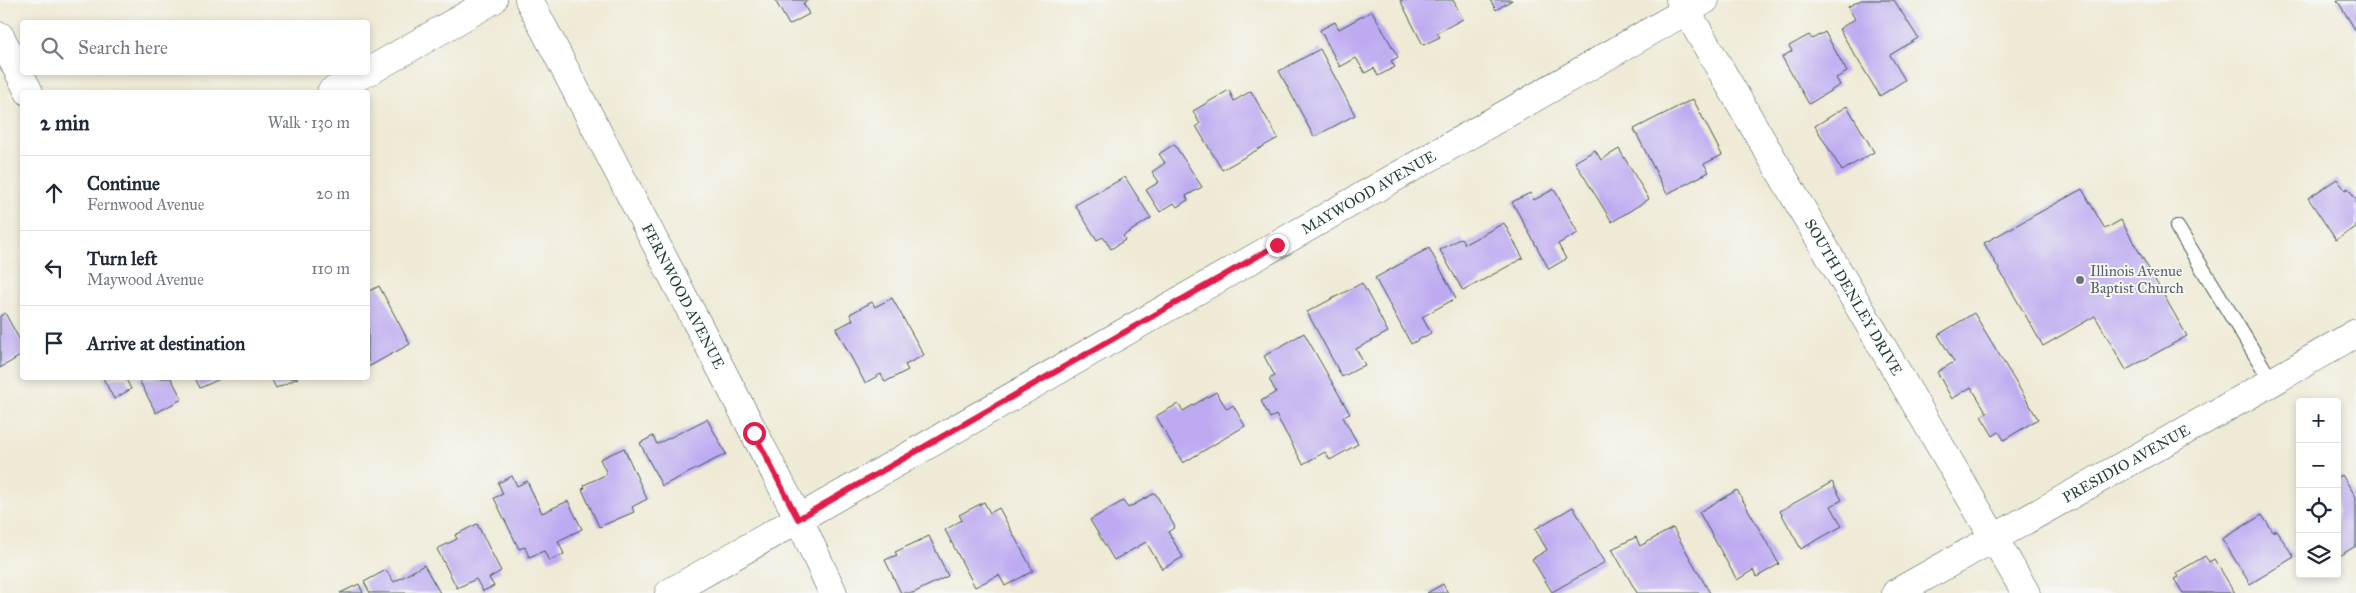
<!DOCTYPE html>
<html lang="en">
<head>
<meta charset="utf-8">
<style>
  body { margin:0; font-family:"IM FELL Great Primer",serif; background:#f6f6f7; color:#1f2937 }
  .controls { position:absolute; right:15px; bottom:15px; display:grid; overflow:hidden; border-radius:5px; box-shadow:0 2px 8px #0003 }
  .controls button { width:45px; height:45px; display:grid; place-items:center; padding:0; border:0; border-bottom:1px solid #e0e1e3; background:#fff; color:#1f2937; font:25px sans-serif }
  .stop { position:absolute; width:15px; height:15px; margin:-11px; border:4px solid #e11d48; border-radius:50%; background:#fff }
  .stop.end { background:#e11d48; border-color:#fff; box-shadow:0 1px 5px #0008 }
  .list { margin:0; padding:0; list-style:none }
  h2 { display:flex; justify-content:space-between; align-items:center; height:65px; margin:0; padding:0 20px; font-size:21px }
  h2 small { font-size:16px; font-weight:400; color:#747a83 }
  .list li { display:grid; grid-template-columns:32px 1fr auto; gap:15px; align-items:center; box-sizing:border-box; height:75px; padding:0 20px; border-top:1px solid #e0e1e3 }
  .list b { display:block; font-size:19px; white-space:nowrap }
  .list p { margin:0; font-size:16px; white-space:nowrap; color:#747a83 }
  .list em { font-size:16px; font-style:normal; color:#747a83 }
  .icon { flex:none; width:28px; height:28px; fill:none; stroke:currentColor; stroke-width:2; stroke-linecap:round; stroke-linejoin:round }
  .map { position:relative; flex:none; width:2356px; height:593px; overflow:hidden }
  .search { position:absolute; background:#fff; box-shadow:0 2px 8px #0003; left:20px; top:20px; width:350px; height:55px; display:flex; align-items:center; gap:12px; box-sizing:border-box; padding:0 18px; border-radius:5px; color:#747a83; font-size:19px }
  .panel { position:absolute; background:#fff; box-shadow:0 2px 8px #0003; left:20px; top:90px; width:350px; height:290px; border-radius:5px }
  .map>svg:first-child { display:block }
</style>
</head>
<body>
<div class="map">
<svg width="2356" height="593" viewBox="0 0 2356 593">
  <rect width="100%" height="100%" fill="#f6f6f2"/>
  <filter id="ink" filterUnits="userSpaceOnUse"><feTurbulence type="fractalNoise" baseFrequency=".02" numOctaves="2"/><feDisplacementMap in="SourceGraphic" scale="10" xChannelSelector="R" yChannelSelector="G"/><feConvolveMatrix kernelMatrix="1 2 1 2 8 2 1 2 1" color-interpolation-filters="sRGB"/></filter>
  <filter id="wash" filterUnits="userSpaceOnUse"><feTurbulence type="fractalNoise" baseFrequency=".0096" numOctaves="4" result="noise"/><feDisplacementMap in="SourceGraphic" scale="20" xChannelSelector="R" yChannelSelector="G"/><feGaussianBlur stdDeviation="1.12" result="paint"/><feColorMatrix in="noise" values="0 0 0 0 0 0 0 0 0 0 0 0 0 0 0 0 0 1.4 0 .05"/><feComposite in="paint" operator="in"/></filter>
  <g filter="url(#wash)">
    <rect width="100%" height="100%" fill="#efead5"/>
    <g id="blocks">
      <g fill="#bdaaf1">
        <path d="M775 0H809L803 3 809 14 789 25Z"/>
        <path d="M1400 0H1453L1463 19 1437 33 1440 37 1423 45Z"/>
        <path d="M1490 0H1512L1496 10Z"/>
        <path d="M1861 0H1894L1918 38 1890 55 1905 80 1880 96 1839 29 1855 19 1848 7Z"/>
        <path d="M2337 0H2356V31Z"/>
        <path d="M1372 11 1398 57 1391 61 1395 67 1378 76 1374 68 1365 73 1356 58 1340 67 1320 30 1335 22 1339 29Z"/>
        <path d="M1825 32 1847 72 1836 78 1840 85 1809 104 1782 57 1792 51 1789 46 1809 35 1812 39Z"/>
        <path d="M1320 49 1355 115 1314 137 1279 71Z"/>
        <path d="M1229 90 1234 101 1251 91 1278 138 1222 170 1196 126 1200 124 1193 111Z"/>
        <path d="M1693 99 1722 155 1704 164 1709 172 1667 194 1634 129Z"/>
        <path d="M1847 106 1874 152 1842 171 1815 126Z"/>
        <path d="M1174 144 1202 187 1186 196 1188 200 1177 207 1174 203 1160 212 1146 190 1159 182 1152 172 1165 163 1159 154Z"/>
        <path d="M1619 149 1649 199 1612 222 1575 162 1595 150 1601 160Z"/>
        <path d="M1125 177 1151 218 1123 236 1125 240 1111 249 1103 237 1097 240 1075 205Z"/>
        <path d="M2337 179 2345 190 2348 188 2356 199V227L2336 240 2308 198Z"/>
        <path d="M1554 189 1578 233 1558 244 1566 259 1549 269 1512 202 1530 193 1534 200Z"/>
        <path d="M2082 189 2105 229 2121 220 2187 336 2126 370 2095 316 2043 346 1984 243Z"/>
        <path d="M1504 223 1523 258 1463 291 1440 250 1461 238 1465 244Z"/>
        <path d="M1429 248 1456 298 1422 317 1431 333 1411 344 1375 278Z"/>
        <path d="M1362 283 1388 332 1356 349 1365 365 1342 377 1307 312Z"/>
        <path d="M379 286 410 344 368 367V292Z"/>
        <path d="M892 298 924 355 905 365 908 370 885 382 881 374 865 383 836 329 853 320 850 314 872 302 875 307Z"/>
        <path d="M5 313 22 344V355L0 368V316Z"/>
        <path d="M1974 313 2038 419 2004 440 1999 432 1993 436 1981 416 1987 413 1971 387 1952 399 1937 372 1954 362 1938 335Z"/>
        <path d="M1304 333 1350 414 1343 417 1358 444 1330 460 1325 452 1303 464 1276 415 1270 418 1261 401 1276 392 1269 379 1275 376 1264 356Z"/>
        <path d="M103 378H129L126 379 131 389 114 399Z"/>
        <path d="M138 378H171L182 399 156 413Z"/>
        <path d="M195 378H222L200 388Z"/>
        <path d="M271 378H298L276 388Z"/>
        <path d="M1216 392 1227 409 1233 405 1245 426 1183 463 1156 416 1178 404 1183 411Z"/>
        <path d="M707 419 726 454 662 486 640 443 653 436 657 444Z"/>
        <path d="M624 448 647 499 632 507 634 512 599 527 582 489 585 488 584 485 607 474 600 459Z"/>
        <path d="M2342 475 2356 497V546L2337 557V478Z"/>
        <path d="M512 476 517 486 527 481 542 513 568 501 582 529 558 541 564 554 549 561 544 551 529 557 525 547 519 549 494 498 503 494 498 483Z"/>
        <path d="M1832 482 1842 500 1831 506 1842 526 1801 549 1780 511Z"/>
        <path d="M1737 490 1779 564 1757 577 1753 570 1737 580 1699 512Z"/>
        <path d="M1155 493 1175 527 1168 532 1183 557 1162 569 1146 542 1114 560 1090 520 1123 501 1128 508Z"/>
        <path d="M984 502 990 513 999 508 1033 571 1005 586 999 575 975 587 945 530 962 520 959 515Z"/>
        <path d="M1573 507 1605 562 1552 592 1532 559 1547 550 1535 529Z"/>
        <path d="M2262 515 2273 532 2276 530 2294 557 2250 584 2222 539Z"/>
        <path d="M477 524 501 571 489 578 494 586 483 591 476 579 457 588 437 549 457 539 455 535Z"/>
        <path d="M1673 528 1710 593H1637L1612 549 1636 537 1640 546Z"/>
        <path d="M929 536 948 576 913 593H901L885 560 897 555 895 552Z"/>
        <path d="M2205 556 2209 562 2214 559 2235 593H2183L2174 579 2178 577 2176 573Z"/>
        <path d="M424 565 440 593H370L364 582 386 570 394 582Z"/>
        <path d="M359 584 363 593H340Z"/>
        <path d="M1443 584 1448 593H1427Z"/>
      </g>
    </g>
  </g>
  <g filter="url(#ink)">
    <use href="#blocks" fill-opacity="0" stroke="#3e574c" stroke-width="1"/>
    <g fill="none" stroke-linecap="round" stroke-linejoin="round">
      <defs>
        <path id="service" d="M2177 227 2272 382"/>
        <g id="minor">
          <path id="s1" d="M529 0 799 519 833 593"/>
          <path id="s2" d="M1680 0 2026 593"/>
          <path d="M0 36 29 92"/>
          <path d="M368 72 493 0"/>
          <path d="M331 92 366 72"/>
          <path id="s3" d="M1896 593 2272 382 2356 333"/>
        </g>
        <g id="tertiary">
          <path id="s4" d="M669 593 1705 0"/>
        </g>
      </defs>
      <use href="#service" stroke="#3e574c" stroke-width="16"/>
      <use href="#minor" stroke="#3e574c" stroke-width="29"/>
      <use href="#tertiary" stroke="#3e574c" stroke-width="29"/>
      <use href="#service" stroke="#fff" stroke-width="14"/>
      <use href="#minor" stroke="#fff" stroke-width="28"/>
      <use href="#tertiary" stroke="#fff" stroke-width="28"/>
    </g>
  </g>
  <g fill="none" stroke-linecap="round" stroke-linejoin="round" filter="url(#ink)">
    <path stroke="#e11d48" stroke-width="6" d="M754 433 798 519 1277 245"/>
  </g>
  <circle fill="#6b7280" stroke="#f6f6f2" stroke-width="2" cx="2080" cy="280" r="5"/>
  <g text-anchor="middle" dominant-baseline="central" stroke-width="4" stroke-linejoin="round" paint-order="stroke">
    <g font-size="15" fill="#1f3d34" stroke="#f6f6f2">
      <text stroke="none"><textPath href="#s4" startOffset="806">MAYWOOD AVENUE</textPath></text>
      <text stroke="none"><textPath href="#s1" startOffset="334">FERNWOOD AVENUE</textPath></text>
      <text stroke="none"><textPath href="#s2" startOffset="344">SOUTH DENLEY DRIVE</textPath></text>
      <text stroke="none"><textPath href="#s3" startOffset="264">PRESIDIO AVENUE</textPath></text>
    </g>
    <g font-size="15" fill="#5b616d" stroke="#f6f6f2" text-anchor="start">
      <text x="2090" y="271">Illinois Avenue<tspan x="2090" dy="17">Baptist Church</tspan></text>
    </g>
  </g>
</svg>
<div class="controls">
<button>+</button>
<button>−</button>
<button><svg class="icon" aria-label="locate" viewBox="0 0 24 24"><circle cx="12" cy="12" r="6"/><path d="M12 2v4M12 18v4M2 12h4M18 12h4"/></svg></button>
<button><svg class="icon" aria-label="layers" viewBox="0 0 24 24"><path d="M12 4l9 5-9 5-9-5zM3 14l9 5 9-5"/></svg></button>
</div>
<div class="stop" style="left:754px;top:433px"></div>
<div class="stop end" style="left:1277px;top:245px"></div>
<div class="search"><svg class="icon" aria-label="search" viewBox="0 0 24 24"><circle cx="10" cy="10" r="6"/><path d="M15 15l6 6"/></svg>Search here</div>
<section class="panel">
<h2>2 min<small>Walk · 130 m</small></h2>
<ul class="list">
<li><svg class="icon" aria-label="ahead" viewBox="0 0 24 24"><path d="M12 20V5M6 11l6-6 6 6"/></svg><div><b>Continue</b><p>Fernwood Avenue</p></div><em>20 m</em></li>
<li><svg class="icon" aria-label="left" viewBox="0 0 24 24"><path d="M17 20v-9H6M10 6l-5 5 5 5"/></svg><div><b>Turn left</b><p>Maywood Avenue</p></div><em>110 m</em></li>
<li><svg class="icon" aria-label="arrive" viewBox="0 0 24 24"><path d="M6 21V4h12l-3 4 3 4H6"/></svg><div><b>Arrive at destination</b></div></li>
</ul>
</section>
</div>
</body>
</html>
